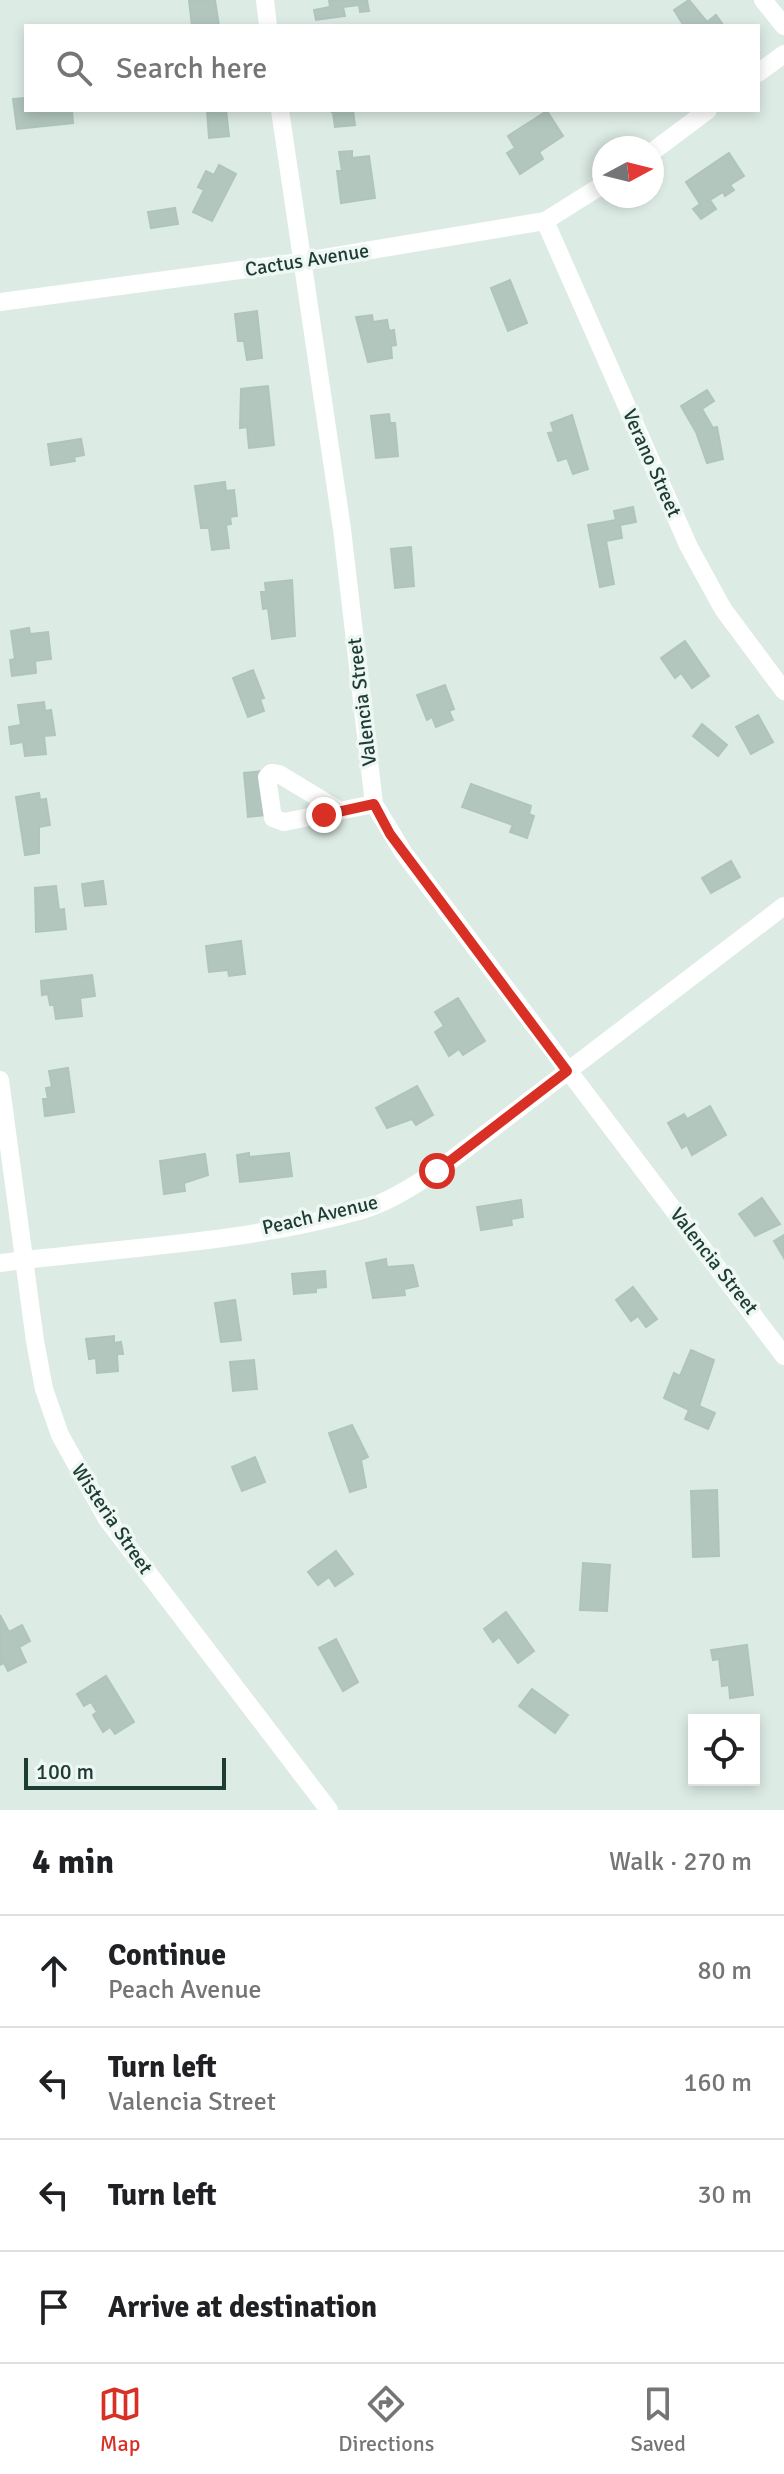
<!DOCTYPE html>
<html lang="en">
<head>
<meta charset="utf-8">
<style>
  body { margin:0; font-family:Signika,sans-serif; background:#f2f2f2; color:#202124 }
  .controls { position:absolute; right:24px; bottom:24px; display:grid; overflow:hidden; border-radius:0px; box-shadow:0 4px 12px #0003 }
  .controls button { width:72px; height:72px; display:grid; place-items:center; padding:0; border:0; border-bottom:2px solid #e0e0e0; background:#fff; color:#202124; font:40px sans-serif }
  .compass { position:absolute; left:592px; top:136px; width:72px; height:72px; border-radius:50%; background:#fff; box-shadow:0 4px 12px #0003; rotate:83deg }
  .scale { position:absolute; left:24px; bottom:20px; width:202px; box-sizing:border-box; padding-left:8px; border:4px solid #1d3c34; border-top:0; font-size:22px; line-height:28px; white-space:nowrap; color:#1d3c34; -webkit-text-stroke:6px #eef7f3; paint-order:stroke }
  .stop { position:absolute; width:24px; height:24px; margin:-18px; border:6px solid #d93025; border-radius:50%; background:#fff }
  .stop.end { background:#d93025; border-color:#fff; box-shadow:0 2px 8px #0008 }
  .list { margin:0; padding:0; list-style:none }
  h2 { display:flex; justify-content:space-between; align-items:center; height:104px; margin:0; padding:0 32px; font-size:34px }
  h2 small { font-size:26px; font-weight:400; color:#757577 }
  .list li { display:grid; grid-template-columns:52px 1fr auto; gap:24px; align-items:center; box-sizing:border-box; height:112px; padding:0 32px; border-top:2px solid #e0e0e0 }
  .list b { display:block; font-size:30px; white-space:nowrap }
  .list p { margin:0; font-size:26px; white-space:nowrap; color:#757577 }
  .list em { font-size:26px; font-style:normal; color:#757577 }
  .icon { flex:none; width:44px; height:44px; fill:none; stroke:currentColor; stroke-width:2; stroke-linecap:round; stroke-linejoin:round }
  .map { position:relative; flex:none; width:784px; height:1810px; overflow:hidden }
  .search { position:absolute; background:#fff; box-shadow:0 4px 12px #0003; left:24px; right:24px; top:24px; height:88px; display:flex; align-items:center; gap:20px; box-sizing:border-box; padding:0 28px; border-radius:0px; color:#757577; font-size:30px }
  .sheet { height:552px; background:#fff }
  nav { display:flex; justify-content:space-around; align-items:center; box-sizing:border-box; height:112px; border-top:2px solid #e0e0e0; background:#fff; font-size:22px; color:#757577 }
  nav a { display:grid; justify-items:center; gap:4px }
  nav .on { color:#d93025 }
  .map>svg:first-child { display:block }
</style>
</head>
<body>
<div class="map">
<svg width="784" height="1810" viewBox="0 0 784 1810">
  <rect width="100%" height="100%" fill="#ddebe5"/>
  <g fill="#b2c6be" stroke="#afc5bc" stroke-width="2">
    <path d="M189 0H215L219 26H192Z"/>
    <path d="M329 0H367L369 11 360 12 359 5 343 7 345 16 316 20 314 10 330 7Z"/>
    <path d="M689 0 707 22 716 15 724 26H684L674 10Z"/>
    <path d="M26 98V110H72L73 123 17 129 13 99Z"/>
    <path d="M207 110H226L229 136 209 138Z"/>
    <path d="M329 110H358L353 111 355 125 335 127 333 113Z"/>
    <path d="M547 111 563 136 539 152 543 159 520 174 507 153 515 148 508 136Z"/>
    <path d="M352 151V158L369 156 375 198 341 203 337 171H342L339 152Z"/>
    <path d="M729 153 744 176 730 185 734 190 725 196 723 192 710 200 716 209 701 219 693 209 700 204 686 182Z"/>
    <path d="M219 165 236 174 212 221 193 212 204 190 198 187 206 171 214 175Z"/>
    <path d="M175 208 178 224 151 228 148 212Z"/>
    <path d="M510 280 527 323 508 331 491 288Z"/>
    <path d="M257 311 262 358 247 360 244 341H238L235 314Z"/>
    <path d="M372 315 373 322 387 320 389 331 394 330 396 345 391 346 392 358 368 362 356 317Z"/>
    <path d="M268 386 274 445 249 448 247 427 240 428 241 389Z"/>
    <path d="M707 390 714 401 702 409 713 428 717 427 723 459 707 463 696 432 681 406Z"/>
    <path d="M389 414 390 423H395L398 456 376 458 371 416Z"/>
    <path d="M572 415 588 469 573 474 567 458 558 461 548 433 554 432 551 423Z"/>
    <path d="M81 439 84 455 74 457 75 461 51 465 48 444Z"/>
    <path d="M225 482 226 491 234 490 237 516 230 517 231 524 226 525 229 548 212 550 209 528H201L195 486Z"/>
    <path d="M633 507 636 522 620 525 622 538 606 541 614 584 600 587 588 525 616 520 614 511Z"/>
    <path d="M411 547 414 586 395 588 391 549Z"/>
    <path d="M292 580 295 636 272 639 268 608 263 609 261 592H266L265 583Z"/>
    <path d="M29 628 30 634 48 632 51 659 35 661 36 673 12 676 10 660 15 659 11 631Z"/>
    <path d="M685 641 709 676 692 688 681 673 675 678 661 658Z"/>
    <path d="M253 670 264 698 260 699 264 711 248 717 233 678Z"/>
    <path d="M445 685 454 709 449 711 453 720 436 727 432 717 427 720 417 695Z"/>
    <path d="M44 702 45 711 51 710 55 735 44 736 46 754 25 756 23 742 11 744 9 727 21 725 18 705Z"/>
    <path d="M758 715 773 742 751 754 736 727Z"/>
    <path d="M702 724 727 745 718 756 693 736Z"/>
    <path d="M262 771 266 815 248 817 244 773Z"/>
    <path d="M471 784 531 806 529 814 534 816 527 838 510 832 513 825 462 807Z"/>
    <path d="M39 793 40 800 46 799 50 825 39 827V853L25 855 16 797Z"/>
    <path d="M731 861 740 877 711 893 702 878Z"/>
    <path d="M103 881 106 904 85 906 82 884Z"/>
    <path d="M56 886 59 910 64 909 66 929 36 932 35 888Z"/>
    <path d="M241 941 245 974 229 976 228 970 209 972 206 946Z"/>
    <path d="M92 975 95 996 80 998 82 1016 56 1019 54 1005H50L48 994 42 995 41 981Z"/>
    <path d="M458 998 485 1041 463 1055 459 1049 449 1056 435 1032 444 1026 435 1012Z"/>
    <path d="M68 1068 74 1112 45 1116 43 1099H48L46 1088 52 1087 49 1071Z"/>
    <path d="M417 1086 433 1115 416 1125 412 1119 387 1128 376 1108Z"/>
    <path d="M710 1106 726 1135 692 1155 687 1145 682 1148 668 1123 684 1114 687 1119Z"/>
    <path d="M249 1153V1157L289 1153 292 1176 240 1182 237 1155Z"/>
    <path d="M205 1154 208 1175 184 1183 185 1191 164 1194 160 1161Z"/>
    <path d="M762 1198 780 1224 755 1236 739 1214Z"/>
    <path d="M521 1200 523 1217 511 1219 512 1225 481 1230 477 1207Z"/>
    <path d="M784 1235V1258L774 1241Z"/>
    <path d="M386 1259 387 1267 413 1265 418 1286 404 1289 405 1295 373 1298 366 1263Z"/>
    <path d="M325 1271 326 1287 316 1288V1292L294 1294 292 1274Z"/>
    <path d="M633 1287 657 1319 646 1327 638 1316 631 1321 616 1300Z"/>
    <path d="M235 1300 241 1340 221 1342 215 1303Z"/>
    <path d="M114 1336V1343L121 1342 123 1354H117L118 1371 97 1373 96 1358 89 1359 86 1339Z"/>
    <path d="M691 1350 714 1360 699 1406 715 1413 708 1429 685 1419 689 1410 664 1398 674 1373 680 1376Z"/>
    <path d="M254 1360 257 1389 233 1391 230 1362Z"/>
    <path d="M352 1425 368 1457 361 1460 366 1487 350 1492 329 1433Z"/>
    <path d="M255 1457 265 1482 242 1491 232 1467Z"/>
    <path d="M717 1490 719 1556 693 1557 691 1491Z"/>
    <path d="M336 1551 353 1574 335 1586 329 1577 318 1585 308 1572Z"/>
    <path d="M583 1563 610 1565 607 1611 580 1610Z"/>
    <path d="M506 1612 534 1651 518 1663 499 1637 493 1642 484 1629Z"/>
    <path d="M0 1615 9 1632 22 1625 30 1641 19 1647 26 1662 8 1671 4 1663 0 1665Z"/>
    <path d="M336 1639 358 1682 343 1691 319 1648Z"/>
    <path d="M747 1645 753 1695 730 1698 729 1685 722 1686 719 1659 713 1660 711 1650Z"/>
    <path d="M106 1676 134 1722 115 1734 110 1727 103 1732 93 1715 97 1712 91 1702 84 1706 77 1694Z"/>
    <path d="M532 1689 568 1715 555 1733 519 1706Z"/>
    <path d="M754 1742 759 1774 754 1775Z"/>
  </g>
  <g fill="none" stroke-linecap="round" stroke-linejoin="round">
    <g stroke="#fff" stroke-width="18">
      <path d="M265 0 268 26"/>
      <path d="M763 0 784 26"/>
      <path d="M758 73 784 54"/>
      <path d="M280 110 342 529 374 804 403 852 784 1356"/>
      <path d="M652 152 708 110"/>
      <path d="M545 221 689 547 723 609 784 691"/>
      <path d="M0 302 300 262 545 221 604 184"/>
      <path d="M340 811 279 774 271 773 267 777 273 818 284 822 374 804"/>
      <path d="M0 1080 35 1341 44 1389 60 1435 107 1519 329 1810"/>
      <path d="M0 1263C118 1248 247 1243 362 1210 389 1202 413 1186 437 1171L784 906"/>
    </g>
  </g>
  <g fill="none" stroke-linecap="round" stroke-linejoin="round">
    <path stroke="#d93025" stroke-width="10" d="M324 815 374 804 390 834 567 1071 437 1171"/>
  </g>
  <g text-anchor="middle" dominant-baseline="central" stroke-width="7" stroke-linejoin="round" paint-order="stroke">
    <g font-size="20" fill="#1d3c34" stroke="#eef7f3">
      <text transform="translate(307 260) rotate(-9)">Cactus Avenue</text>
      <text transform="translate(652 463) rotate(66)">Verano Street</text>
      <text transform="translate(362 702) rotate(-97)">Valencia Street</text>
      <text transform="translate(320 1215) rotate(-13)">Peach Avenue</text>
      <text transform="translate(714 1261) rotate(52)">Valencia Street</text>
      <text transform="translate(112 1519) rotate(56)">Wisteria Street</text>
    </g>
  </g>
</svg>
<div class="controls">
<button><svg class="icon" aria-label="locate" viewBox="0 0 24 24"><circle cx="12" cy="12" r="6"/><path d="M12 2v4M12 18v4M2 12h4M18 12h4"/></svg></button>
</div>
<svg class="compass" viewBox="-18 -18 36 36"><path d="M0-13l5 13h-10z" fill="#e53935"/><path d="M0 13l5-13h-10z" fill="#757577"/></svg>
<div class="scale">100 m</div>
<div class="stop" style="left:437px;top:1171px"></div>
<div class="stop end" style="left:324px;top:815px"></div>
<div class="search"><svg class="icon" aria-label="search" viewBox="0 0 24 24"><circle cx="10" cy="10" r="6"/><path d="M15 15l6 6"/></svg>Search here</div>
</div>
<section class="sheet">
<h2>4 min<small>Walk · 270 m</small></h2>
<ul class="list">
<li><svg class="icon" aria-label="ahead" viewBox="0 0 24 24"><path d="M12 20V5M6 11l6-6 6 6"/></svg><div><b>Continue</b><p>Peach Avenue</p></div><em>80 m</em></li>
<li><svg class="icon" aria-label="left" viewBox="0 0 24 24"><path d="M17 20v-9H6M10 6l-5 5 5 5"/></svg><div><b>Turn left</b><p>Valencia Street</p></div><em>160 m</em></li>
<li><svg class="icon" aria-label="left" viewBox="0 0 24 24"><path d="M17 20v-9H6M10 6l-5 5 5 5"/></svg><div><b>Turn left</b></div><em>30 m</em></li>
<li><svg class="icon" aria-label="arrive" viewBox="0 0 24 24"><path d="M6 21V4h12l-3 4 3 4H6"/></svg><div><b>Arrive at destination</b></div></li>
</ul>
</section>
<nav>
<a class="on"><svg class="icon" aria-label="map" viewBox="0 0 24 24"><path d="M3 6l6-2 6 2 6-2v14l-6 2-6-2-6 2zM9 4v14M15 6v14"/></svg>Map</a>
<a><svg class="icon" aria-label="directions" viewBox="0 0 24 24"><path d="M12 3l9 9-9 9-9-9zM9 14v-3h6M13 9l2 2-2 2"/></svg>Directions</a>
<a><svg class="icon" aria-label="saved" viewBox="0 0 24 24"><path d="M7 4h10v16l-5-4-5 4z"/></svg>Saved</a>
</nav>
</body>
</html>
